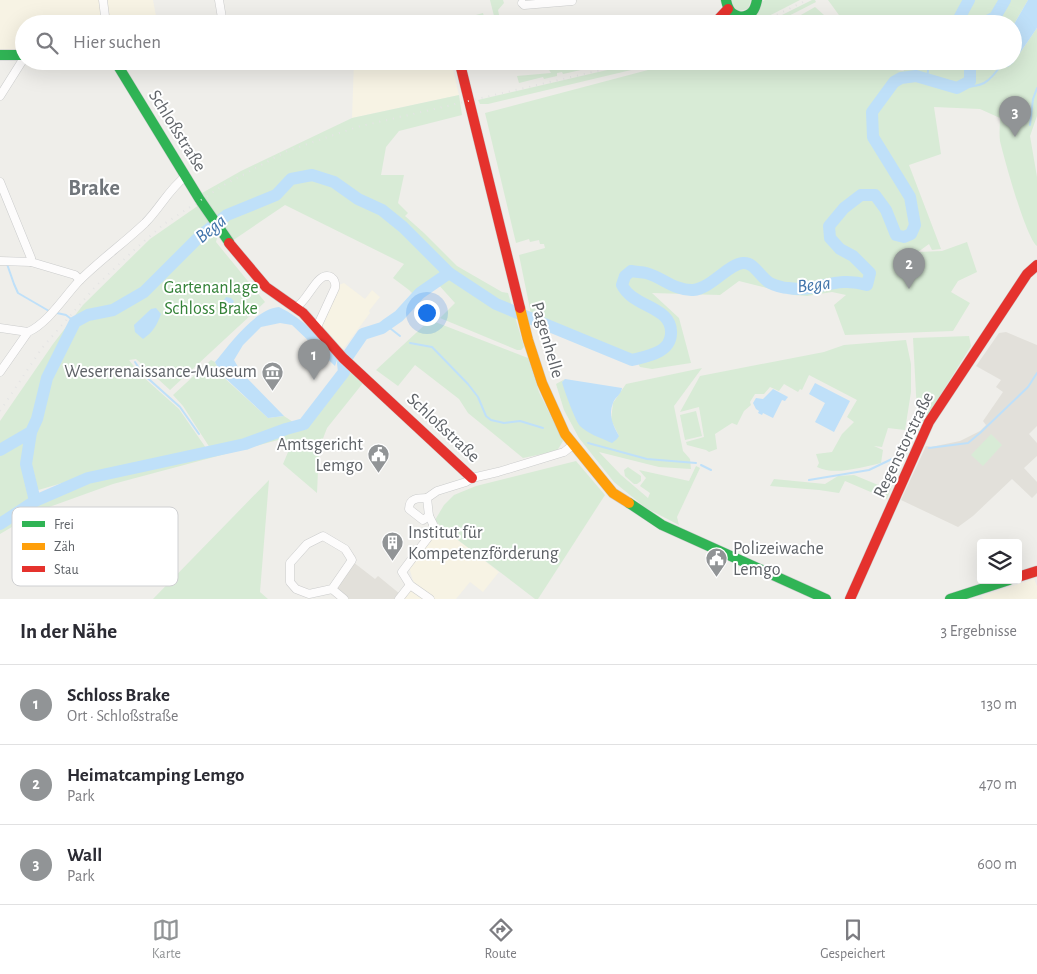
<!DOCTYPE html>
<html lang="de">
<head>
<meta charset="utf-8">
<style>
  body { margin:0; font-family:"Alegreya Sans",sans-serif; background:#f7f7f7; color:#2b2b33 }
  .controls { position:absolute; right:15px; bottom:15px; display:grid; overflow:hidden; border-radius:5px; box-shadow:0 5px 20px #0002 }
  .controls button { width:45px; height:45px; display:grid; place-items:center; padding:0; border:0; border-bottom:1px solid #e1e1e2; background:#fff; color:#2b2b33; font:25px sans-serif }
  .you { position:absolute; left:426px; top:312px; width:18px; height:18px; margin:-12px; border:4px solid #fff; border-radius:50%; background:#1a73e8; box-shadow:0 0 0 8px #1a73e833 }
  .badge { display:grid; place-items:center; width:32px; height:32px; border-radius:50%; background:#919496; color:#fff; font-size:16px; font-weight:700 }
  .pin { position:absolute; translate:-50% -41px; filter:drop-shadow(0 1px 2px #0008) }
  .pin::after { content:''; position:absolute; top:26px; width:18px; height:15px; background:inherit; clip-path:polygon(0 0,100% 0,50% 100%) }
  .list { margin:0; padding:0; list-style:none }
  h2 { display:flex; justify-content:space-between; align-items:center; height:65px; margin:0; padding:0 20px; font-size:21px }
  h2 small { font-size:16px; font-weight:400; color:#7c7c81 }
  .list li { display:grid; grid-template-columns:32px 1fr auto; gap:15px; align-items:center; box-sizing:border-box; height:80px; padding:0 20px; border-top:1px solid #e1e1e2 }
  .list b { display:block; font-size:19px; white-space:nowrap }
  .list p { margin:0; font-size:16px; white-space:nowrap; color:#7c7c81 }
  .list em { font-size:16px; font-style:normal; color:#7c7c81 }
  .icon { flex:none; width:28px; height:28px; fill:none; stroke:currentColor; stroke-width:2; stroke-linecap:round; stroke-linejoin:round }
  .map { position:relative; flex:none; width:1037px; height:599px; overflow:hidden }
  .search { position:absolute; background:#fff; box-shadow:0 5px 20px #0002; left:15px; right:15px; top:15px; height:55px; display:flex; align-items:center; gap:12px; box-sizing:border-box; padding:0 18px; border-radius:28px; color:#7c7c81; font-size:19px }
  .sheet { height:305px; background:#fff }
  nav { display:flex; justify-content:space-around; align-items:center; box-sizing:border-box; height:70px; border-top:1px solid #e1e1e2; background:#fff; font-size:14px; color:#7c7c81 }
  nav a { display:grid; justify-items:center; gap:2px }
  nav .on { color:#919496 }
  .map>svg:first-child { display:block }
</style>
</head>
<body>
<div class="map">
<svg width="1037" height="599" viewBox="0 0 1037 599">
  <rect width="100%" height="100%" fill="#efeeea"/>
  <g fill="#f7f3e4">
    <path d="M0 0H153L156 16 116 24H24V50L0 51Z"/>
    <path d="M354 61H451L459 95 352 118Z"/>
    <path d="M344 283 365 299 372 290 380 297 369 311 370 313 341 352 320 328 339 285Z"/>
    <path d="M441 527 499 572 483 592 470 582 456 599H404L414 584 409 567Z"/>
    <path d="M1034 579 1037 586V599H984L981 596Z"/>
  </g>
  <g fill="#e2e0da">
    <path d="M1006 332 1037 345V426L1029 434 1037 443V456L1024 468 1037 482V493L1032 498 1012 479 973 516 958 527 901 500 926 446 931 447 960 441 980 431 986 425 983 421 1003 392 996 387 1001 380 976 366 999 333Z"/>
    <path d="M353 562 375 579 378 576 400 594 396 599H348L335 588Z"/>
  </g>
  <g fill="#d8ebd6">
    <path d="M490 0H503L504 3 498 10 501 24H496Z"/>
    <path d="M732 0H751L748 9 739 11 733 8Z"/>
    <path d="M765 0H800L753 24H723Z"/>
    <path d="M812 0H815L816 2 773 24H764Z"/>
    <path d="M828 0H1028L1013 26V24H867L862 18 844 22Z"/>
    <path d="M815 7 834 24H785Z"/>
    <path d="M483 13 486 24H468L461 21 462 19Z"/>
    <path d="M1037 28V116L1030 136 1037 177V246C1026 238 1004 158 1000 141 999 133 1000 125 1000 118L980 109 934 107 941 154 909 165 941 249 932 250 929 244 918 252 942 251 967 242 977 272 958 281 951 292 970 303 953 331 845 335 834 305 846 295 832 292 807 296 794 295 739 281 720 295 652 293 679 318 691 363 652 369 640 367 634 356 531 314 519 255 545 248 544 244H540L539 240 530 242 529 239 516 243 485 113 682 61H890L896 70 904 71 897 61H1002L1003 63H1013Z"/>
    <path d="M621 61 563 74 562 72 557 73V76L544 79 543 77 519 83 517 76 551 73 548 68Z"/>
    <path d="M646 61H669L488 104H480L478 100Z"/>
    <path d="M459 95 462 115 399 131 386 147 381 175H404L398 203 408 213 405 216 424 233 457 266 502 292 508 293 524 347 521 350H517L440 318 455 303 437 283 425 292 418 299 409 290 393 278 404 264 285 205 232 241 213 214 202 193 241 171 352 118Z"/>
    <path d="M199 205 218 234 216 242 265 302 170 390 136 359 129 360 141 375 179 409 206 448 86 476 35 491 29 464V446H23L24 464 31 501 0 519V421L53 344 83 305 150 239Z"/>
    <path d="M430 320 528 358 539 392 563 441 557 451 523 458 468 413 459 399 415 365 398 386 376 370Z"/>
    <path d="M969 336 971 346 918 431 913 338Z"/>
    <path d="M906 340 911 364V392L905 430 888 428 882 447 874 446 883 450 881 463C862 467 835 476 817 467L819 463 816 454 832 452 842 434 854 422 847 417 857 400 809 375 802 390 800 389 798 392 784 384 779 391 770 387 764 394H755L750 402 751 405 744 411 737 425 732 423 715 434 717 449 709 452 706 450 687 445 686 442 704 437 699 407 680 412 700 376 824 352 844 345Z"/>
    <path d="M211 360 215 362 221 375 268 418 284 416 305 430 351 370 363 383 327 428 319 449 317 493 283 464 291 445 278 440 113 484 41 510 0 534V525L37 503 88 480 246 445 287 430 286 426 246 441 210 448 183 406 173 395Z"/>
    <path d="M702 368 674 406 683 451 690 459 691 469 659 467 599 452 621 475 648 498 650 493 640 486 646 478 639 470 689 481 696 466 700 468 677 517 679 525 646 508 614 482 579 438 564 410 556 384 565 379 562 382 619 436 611 420 613 403 626 384Z"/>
    <path d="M696 411 702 436 685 440 680 415Z"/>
    <path d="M991 434 1002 445 983 466 971 455Z"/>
    <path d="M897 457 902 459 887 499 845 481 839 493 819 490 770 486 774 479 825 484 838 476 854 475 883 487 894 462V459Z"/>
    <path d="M576 461 605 495 538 599H535L441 527 435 520 444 505 454 495 476 486Z"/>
    <path d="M628 467 641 476V481L637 484H634L625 476 624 470Z"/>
    <path d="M269 480 260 592 268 599H153Z"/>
  </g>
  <g fill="#bfe0f9">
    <path d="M1028 0H1037V28L1013 63 1008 67 1002 61H1013V26Z"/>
    <path d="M226 297 231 298 234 301C231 308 230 313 222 315L218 310Z"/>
    <path d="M279 307C304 319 320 338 338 357L335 366 292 325 280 323 261 327 243 345 234 360 241 372 284 416 268 418 221 374 215 362C230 344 255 309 279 307Z"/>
    <path d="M156 308 161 314C157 325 153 332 143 339L135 332 134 325 151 309Z"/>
    <path d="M565 379 622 388C621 395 615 397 613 403 608 415 613 425 619 436L617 439 612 443C601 438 588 434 580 426 575 420 564 390 562 382Z"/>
    <path d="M815 383 850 401 834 432 815 422 825 403 809 394Z"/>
    <path d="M773 389 788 397 785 401 782 400 773 418 763 413 762 415 758 413 759 411 756 409 753 403 756 398 763 399Z"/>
  </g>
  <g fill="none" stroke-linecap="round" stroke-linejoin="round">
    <g stroke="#bfe0f9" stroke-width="2">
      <path d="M927 80 929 61"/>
      <path d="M957 88C985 86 986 85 1003 63"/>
      <path d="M1030 125 1033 99 1037 88"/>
      <path d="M7 264 14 284 18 293 49 311"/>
      <path d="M57 313 66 315 75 322"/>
      <path d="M386 325 400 336"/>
      <path d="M410 343 432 347 468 384 478 397 486 416 491 420 504 423 520 421 543 428"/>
      <path d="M135 362 142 373 180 407 199 434"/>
      <path d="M588 443 647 459 696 463"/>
      <path d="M929 448 968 443 980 433 1028 387 1037 373"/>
      <path d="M701 465 711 470"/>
      <path d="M809 480 869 470 894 458"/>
    </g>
    <g stroke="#bfe0f9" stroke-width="12">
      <path d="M956 24 969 0"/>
      <path d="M982 24 995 17 1005 0"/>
      <path d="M31 432 26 464 35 501"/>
      <path d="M0 450 31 432 37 419 47 378 75 322 88 315 113 310 144 292 200 236 227 215 276 195 291 179 312 175 334 182 358 199 382 210 403 227 449 273"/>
      <path d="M0 524 35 501 88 478 245 444 286 429 304 424 344 372 343 363 363 334 382 328 386 325 399 316 420 293 449 273 496 304 632 360C647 356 670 353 671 334 673 306 633 308 622 285L625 276 631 271C636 272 642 272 646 273 662 277 675 291 693 290 712 288 728 264 743 263 755 262 760 278 770 283 774 285 783 288 788 288 817 293 835 275 867 285L870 273 853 256 840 249 830 238 829 226 844 208 861 195H875L886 210 896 235 904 237 911 234 915 225 910 197 873 137 872 112 894 82 901 78 916 76 957 88 970 81V61"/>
    </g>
    <defs>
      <g id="street">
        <path d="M103 0 106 24"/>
        <path d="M219 0 223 24"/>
        <path d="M522 3 524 5 572 1"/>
        <path d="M0 96 24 58"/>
        <path d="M0 182 31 258V262"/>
        <path d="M0 261 31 262 75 275 80 280"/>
        <path d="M296 307C308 302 317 270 331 277 335 280 336 283 335 288L317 327"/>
        <path d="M0 328 28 332"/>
        <path d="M0 372 28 332C48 323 64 297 79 281 100 260 124 243 145 223 160 208 169 189 186 176"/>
        <path d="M427 498C418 498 409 498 409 509L423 520 429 516"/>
        <path d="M323 536 345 549 352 560 332 589 309 594 296 589 290 582V563L307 544Z"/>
        <path d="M332 589 344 599"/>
        <path d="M399 599 410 585"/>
        <path d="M430 599 410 585 402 572 433 531V524L429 516 427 498 437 491 466 482 472 478 498 472 564 452 573 445"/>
      </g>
      <g id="fast">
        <path d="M726 0C728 10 731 15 742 17 752 15 755 10 757 0"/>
        <path d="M0 55H24"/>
        <path d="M115 61 200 200 229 242"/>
        <path d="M629 503 662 525 826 599"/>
        <path d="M950 599 1009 580"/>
      </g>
      <path id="slow" d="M520 308 528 340 542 383 565 434 613 493 629 503"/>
      <g id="jam">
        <path d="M714 24 728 9"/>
        <path d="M461 61V68L520 308"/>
        <path d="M229 243 266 287 303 313 343 358 472 478"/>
        <path d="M1018 577 1037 571"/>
        <path d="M850 599 929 422 1027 274 1037 265"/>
      </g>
    </defs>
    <use href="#street" stroke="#cbcccc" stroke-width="9"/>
    <use href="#fast" stroke="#cacacb" stroke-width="11"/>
    <use href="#slow" stroke="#cacacb" stroke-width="11"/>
    <use href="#jam" stroke="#cacacb" stroke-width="11"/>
    <use href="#street" stroke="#fdfcfc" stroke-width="8"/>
    <use href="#fast" stroke="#30b455" stroke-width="10"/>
    <use href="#slow" stroke="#ff9f0a" stroke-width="10"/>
    <use href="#jam" stroke="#e5322d" stroke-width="10"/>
    <g stroke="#e4e4e4" stroke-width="2" stroke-dasharray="1 6" stroke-linecap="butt">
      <path d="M758 24 807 0"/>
      <path d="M0 411 42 348 96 286 135 249 164 224 224 185 287 151 357 127 640 61"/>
    </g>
  </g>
  <defs>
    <symbol id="museum-pin" viewBox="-11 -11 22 30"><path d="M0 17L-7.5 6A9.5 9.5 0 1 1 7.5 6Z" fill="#919496" stroke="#fff"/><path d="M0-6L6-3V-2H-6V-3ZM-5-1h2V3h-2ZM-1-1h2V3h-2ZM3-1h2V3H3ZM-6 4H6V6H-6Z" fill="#fff"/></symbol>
    <symbol id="civic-pin" viewBox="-11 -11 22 30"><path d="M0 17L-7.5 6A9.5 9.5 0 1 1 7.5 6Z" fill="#919496" stroke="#fff"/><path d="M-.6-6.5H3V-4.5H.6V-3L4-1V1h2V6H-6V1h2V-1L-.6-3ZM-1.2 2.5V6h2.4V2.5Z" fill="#fff"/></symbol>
    <symbol id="building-pin" viewBox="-11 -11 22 30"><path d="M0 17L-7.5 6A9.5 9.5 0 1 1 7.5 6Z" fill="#919496" stroke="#fff"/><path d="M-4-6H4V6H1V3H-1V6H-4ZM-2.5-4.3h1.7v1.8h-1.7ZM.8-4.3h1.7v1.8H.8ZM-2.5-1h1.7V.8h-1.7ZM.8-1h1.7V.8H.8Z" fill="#fff"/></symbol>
  </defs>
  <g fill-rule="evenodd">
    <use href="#museum-pin" x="260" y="360" width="25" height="34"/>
    <use href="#civic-pin" x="366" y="442" width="25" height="34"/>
    <use href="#building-pin" x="380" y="530" width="25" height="34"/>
    <use href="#civic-pin" x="704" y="546" width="25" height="34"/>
  </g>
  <g text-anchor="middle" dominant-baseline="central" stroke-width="4" stroke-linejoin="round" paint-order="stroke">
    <g font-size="18" fill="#5f6368" stroke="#fff">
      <text transform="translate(177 131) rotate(58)">Schloßstraße</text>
      <text transform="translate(547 340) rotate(74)">Pagenhelle</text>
      <text transform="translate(443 428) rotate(43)">Schloßstraße</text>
      <text transform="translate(904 445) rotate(-64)">Regenstorstraße</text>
    </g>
    <g font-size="18" fill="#348238" stroke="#fff">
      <text x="211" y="288">Gartenanlage<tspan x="211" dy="21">Schloss Brake</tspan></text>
    </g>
    <g font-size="18" fill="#5f6368" stroke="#fff" text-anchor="end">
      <text x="257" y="372">Weserrenaissance-Museum</text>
      <text x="363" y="445">Amtsgericht<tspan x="363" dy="21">Lemgo</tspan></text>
      <text x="408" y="533" text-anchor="start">Institut für<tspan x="408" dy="21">Kompetenzförderung</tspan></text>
      <text x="733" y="549" text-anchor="start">Polizeiwache<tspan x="733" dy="21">Lemgo</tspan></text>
    </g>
    <g font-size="19" font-style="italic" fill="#4174aa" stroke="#fff">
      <text transform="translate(211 229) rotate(-39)">Bega</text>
      <text transform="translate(814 285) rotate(-7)">Bega</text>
    </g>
    <g font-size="22" font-weight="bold" fill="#70757a" stroke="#fff">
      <text x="94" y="188">Brake</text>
    </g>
  </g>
  <rect x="12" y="507" width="166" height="79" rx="8" fill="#fff" stroke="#cfd0d2" stroke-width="1"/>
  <rect x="22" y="521" width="23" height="6" fill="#30b455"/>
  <rect x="22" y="543" width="23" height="7" fill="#ff9f0a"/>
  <rect x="22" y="566" width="23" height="6" fill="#e5322d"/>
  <g font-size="14" fill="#5f6368">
    <text x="54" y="529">Frei</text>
    <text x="54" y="551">Zäh</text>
    <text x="54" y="574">Stau</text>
  </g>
</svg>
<div class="controls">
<button><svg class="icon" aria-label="layers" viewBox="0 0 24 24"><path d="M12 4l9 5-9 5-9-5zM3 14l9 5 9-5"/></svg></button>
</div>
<div class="you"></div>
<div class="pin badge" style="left:314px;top:380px">1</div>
<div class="pin badge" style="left:909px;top:289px">2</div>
<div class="pin badge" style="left:1015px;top:137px">3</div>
<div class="search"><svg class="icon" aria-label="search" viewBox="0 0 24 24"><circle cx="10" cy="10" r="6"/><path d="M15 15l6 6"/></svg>Hier suchen</div>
</div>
<section class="sheet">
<h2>In der Nähe<small>3 Ergebnisse</small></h2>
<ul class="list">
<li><span class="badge">1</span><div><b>Schloss Brake</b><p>Ort · Schloßstraße</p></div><em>130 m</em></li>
<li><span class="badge">2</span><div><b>Heimatcamping Lemgo</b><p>Park</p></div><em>470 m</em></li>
<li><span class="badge">3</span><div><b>Wall</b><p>Park</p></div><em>600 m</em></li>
</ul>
</section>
<nav>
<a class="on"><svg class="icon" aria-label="map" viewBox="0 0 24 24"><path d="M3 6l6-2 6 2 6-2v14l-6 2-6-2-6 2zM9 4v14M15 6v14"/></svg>Karte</a>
<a><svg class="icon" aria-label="directions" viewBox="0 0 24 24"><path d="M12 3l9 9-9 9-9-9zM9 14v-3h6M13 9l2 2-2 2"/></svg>Route</a>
<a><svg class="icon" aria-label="saved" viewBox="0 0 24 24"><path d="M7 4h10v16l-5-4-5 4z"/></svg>Gespeichert</a>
</nav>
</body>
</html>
